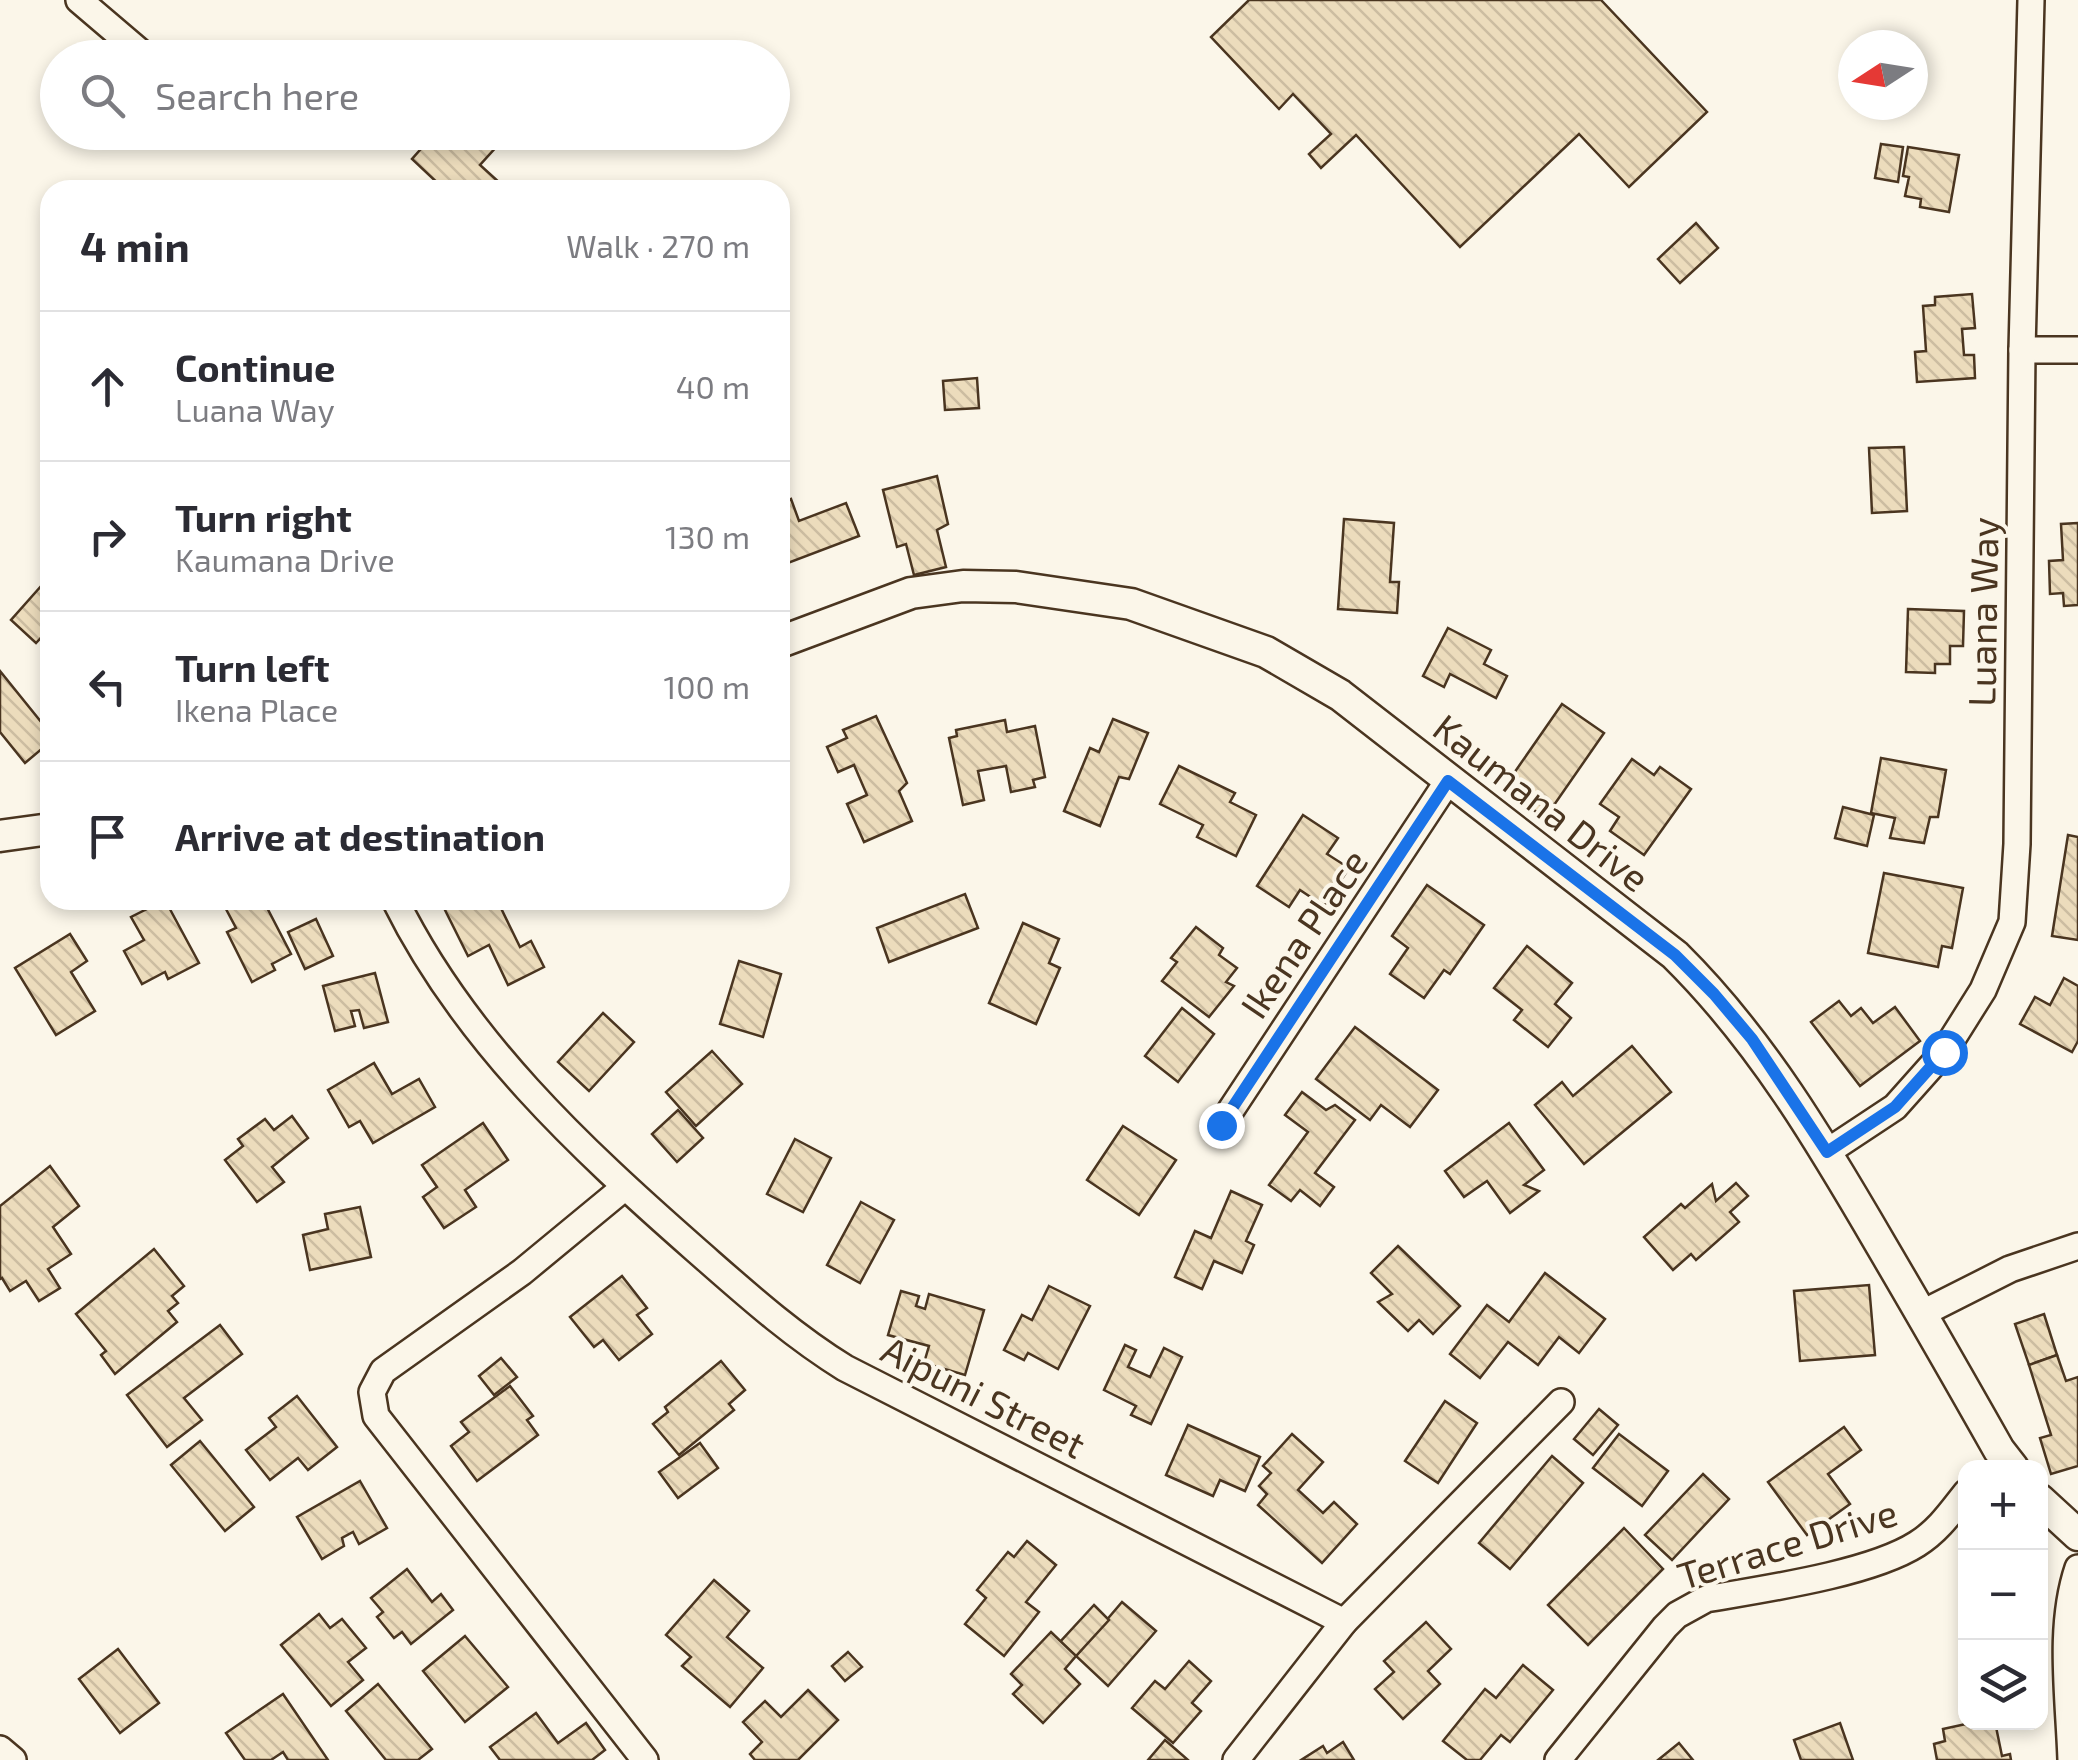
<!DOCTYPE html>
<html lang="en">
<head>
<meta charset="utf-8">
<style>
  body { margin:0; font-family:"Exo 2",sans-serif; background:#f7f7f7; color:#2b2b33 }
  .controls { position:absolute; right:30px; bottom:30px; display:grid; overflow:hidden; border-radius:20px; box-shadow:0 5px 15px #0003 }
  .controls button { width:90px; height:90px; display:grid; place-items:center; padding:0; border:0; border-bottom:2px solid #e1e1e2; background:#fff; color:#2b2b33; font:50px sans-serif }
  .compass { position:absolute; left:1838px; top:30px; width:90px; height:90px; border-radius:50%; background:#fff; box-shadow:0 5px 15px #0003; rotate:258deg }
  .stop { position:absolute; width:30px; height:30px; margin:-22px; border:8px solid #1a73e8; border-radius:50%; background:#fff }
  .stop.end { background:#1a73e8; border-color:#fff; box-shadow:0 2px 10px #0008 }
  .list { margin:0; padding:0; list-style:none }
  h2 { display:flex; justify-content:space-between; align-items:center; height:130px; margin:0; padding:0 40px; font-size:42px }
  h2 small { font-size:32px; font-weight:400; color:#7c7c81 }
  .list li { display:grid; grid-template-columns:65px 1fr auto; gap:30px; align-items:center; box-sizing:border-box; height:150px; padding:0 40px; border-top:2px solid #e1e1e2 }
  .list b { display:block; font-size:38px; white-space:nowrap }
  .list p { margin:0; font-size:32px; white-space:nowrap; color:#7c7c81 }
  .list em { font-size:32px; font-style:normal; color:#7c7c81 }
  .icon { flex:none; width:55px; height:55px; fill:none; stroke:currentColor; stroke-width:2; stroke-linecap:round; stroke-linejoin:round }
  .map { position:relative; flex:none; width:2078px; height:1760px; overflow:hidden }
  .search { position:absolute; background:#fff; box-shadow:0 5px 15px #0003; left:40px; top:40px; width:750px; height:110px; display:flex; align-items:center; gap:25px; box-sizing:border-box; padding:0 35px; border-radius:55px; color:#7c7c81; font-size:38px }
  .panel { position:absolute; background:#fff; box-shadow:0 5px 15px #0003; left:40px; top:180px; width:750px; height:730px; border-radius:30px }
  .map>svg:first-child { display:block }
</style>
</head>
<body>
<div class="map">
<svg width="2078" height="1760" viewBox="0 0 2078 1760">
  <defs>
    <pattern id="building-back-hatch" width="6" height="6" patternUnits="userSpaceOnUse" patternTransform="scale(2.5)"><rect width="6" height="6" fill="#ecdcbc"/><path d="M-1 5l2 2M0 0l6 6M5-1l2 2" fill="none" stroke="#ccbda1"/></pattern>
  </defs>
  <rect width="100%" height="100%" fill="#fbf6e9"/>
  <g fill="url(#building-back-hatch)" stroke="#4a3520" stroke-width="2.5">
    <path d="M1249 0H1601L1707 112 1629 187 1579 134 1460 247 1356 135 1321 168 1309 154 1331 134 1293 94 1279 109 1211 37Z"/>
    <path d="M436 132H485L498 145 480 165 502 185 498 190H445L412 159Z"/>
    <path d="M1881 144 1903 147 1898 182 1875 178Z"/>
    <path d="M1908 147 1959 155 1949 212 1920 207 1921 199 1905 196 1909 177 1903 176Z"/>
    <path d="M1696 223 1718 248 1680 283 1658 259Z"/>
    <path d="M1972 294 1975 328 1962 329 1964 355H1974L1975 378 1917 382 1915 352 1926 351 1923 306 1935 305V297Z"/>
    <path d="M977 378 979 408 945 410 943 381Z"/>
    <path d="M1904 447 1907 511 1872 513 1869 448Z"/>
    <path d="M937 476 948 524 937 530 946 567 914 575 906 544 897 547 883 490Z"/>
    <path d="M791 499 799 521 846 503 859 536 780 566V504Z"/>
    <path d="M1344 519 1394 523 1390 582H1399L1397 613 1338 609Z"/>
    <path d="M2078 523V605L2064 606 2063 593 2050 594 2049 561 2063 560 2061 524Z"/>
    <path d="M50 576V628L36 643 11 620Z"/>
    <path d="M1908 609 1964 611 1963 646H1950V664H1935V673L1906 672Z"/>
    <path d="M1448 628 1491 650 1484 664 1507 676 1496 698 1450 674 1444 687 1423 676Z"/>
    <path d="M0 671 50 733V742L25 763 0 732Z"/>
    <path d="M1562 704 1604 733 1545 818 1521 801 1529 788 1512 776Z"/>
    <path d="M876 716 907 783 899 791 912 821 864 842 847 804 867 795 854 765 838 772 827 747 847 738 843 730Z"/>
    <path d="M1113 719 1148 733 1129 779 1119 777 1100 826 1064 811 1090 748 1099 752Z"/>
    <path d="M1005 720 1007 732 1035 726 1045 777 1033 780 1035 787 1011 792 1006 766 978 771 984 800 963 805 949 738 957 736 956 730Z"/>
    <path d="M1881 758 1946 770 1938 817H1930L1924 843 1890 838 1895 818 1871 813Z"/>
    <path d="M1632 759 1654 775 1660 767 1691 789 1644 855 1610 831 1619 817 1600 804Z"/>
    <path d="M1179 766 1235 793 1230 802 1256 815 1236 856 1197 837 1203 825 1160 804Z"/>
    <path d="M1843 807 1874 815 1867 846 1835 838Z"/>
    <path d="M1303 815 1338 838 1327 854 1349 868 1324 906 1300 890 1289 907 1257 886Z"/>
    <path d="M2068 835 2078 837V940L2052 936Z"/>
    <path d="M1884 873 1963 888 1952 948 1942 946 1938 967 1868 953Z"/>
    <path d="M1427 885 1484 925 1450 974 1444 970 1424 998 1390 974 1408 948 1392 936Z"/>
    <path d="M965 894 978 928 889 962 877 928Z"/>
    <path d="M165 900 199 963 168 979 165 972 142 984 124 951 144 940 131 917Z"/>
    <path d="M244 900H263L291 954 272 964 275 970 252 982 227 932 236 928 226 909Z"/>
    <path d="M440 900H497L520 947 531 941 544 967 508 985 489 945 468 956Z"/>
    <path d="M316 919 333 956 305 969 288 932Z"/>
    <path d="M1023 923 1059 939 1049 963 1060 968 1036 1024 989 1003Z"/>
    <path d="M1196 927 1223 948 1219 955 1237 968 1226 982 1234 986 1209 1017 1162 981 1177 962 1171 958Z"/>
    <path d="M70 934 87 961 71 972 95 1011 56 1035 15 968Z"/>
    <path d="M1527 946 1572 983 1555 1004 1571 1018 1548 1047 1514 1020 1522 1010 1494 988Z"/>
    <path d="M739 961 781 974 763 1037 720 1024Z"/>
    <path d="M375 973 388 1022 364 1028 359 1010 351 1011 355 1026 335 1031 323 986Z"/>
    <path d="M2064 978 2078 986V1041L2072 1052 2020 1024 2035 997 2050 1005Z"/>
    <path d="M1839 1001 1851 1016 1861 1008 1873 1023 1895 1007 1920 1041 1860 1086 1811 1022Z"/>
    <path d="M1182 1008 1214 1034 1178 1082 1145 1056Z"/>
    <path d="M603 1013 634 1042 589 1091 558 1062Z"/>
    <path d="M1355 1027 1438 1090 1410 1127 1381 1105 1370 1120 1316 1079Z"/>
    <path d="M1632 1046 1671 1092 1584 1164 1535 1105 1562 1082 1573 1096Z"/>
    <path d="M712 1051 742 1084 696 1126 666 1092Z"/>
    <path d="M374 1063 392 1094 419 1079 435 1107 373 1143 360 1121 349 1127 328 1090Z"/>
    <path d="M1302 1092 1326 1110 1335 1105 1355 1120 1315 1173 1334 1187 1320 1206 1300 1190 1291 1201 1269 1185 1308 1132 1285 1115Z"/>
    <path d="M678 1110 703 1138 677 1162 652 1134Z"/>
    <path d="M292 1116 308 1138 272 1167 284 1182 257 1202 225 1160 243 1146 238 1139 265 1119 274 1130Z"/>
    <path d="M483 1123 508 1160 465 1190 476 1207 444 1228 423 1197 437 1187 422 1165Z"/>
    <path d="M1509 1123 1544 1170 1524 1185 1539 1191 1510 1213 1487 1181 1464 1197 1445 1171Z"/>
    <path d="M1123 1126 1176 1160 1139 1215 1087 1180Z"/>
    <path d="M795 1139 831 1158 803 1212 767 1194Z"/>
    <path d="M50 1166 79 1206 53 1227 71 1254 48 1269 60 1288 39 1301 26 1281 10 1291 2 1278 0 1279V1206Z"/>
    <path d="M1736 1183 1748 1196 1730 1212 1739 1222 1696 1260 1691 1254 1673 1270 1644 1237 1681 1204 1685 1208 1712 1184 1716 1201Z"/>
    <path d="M1231 1191 1262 1205 1246 1241 1254 1245 1242 1273 1214 1261 1202 1289 1175 1277 1195 1231 1211 1238Z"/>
    <path d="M861 1202 894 1220 860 1283 827 1265Z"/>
    <path d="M360 1207 371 1257 310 1270 303 1235 328 1229 325 1214Z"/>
    <path d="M1398 1246 1460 1306 1433 1334 1419 1320 1408 1331 1378 1302 1392 1294 1371 1273Z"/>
    <path d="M154 1249 184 1286 172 1296 178 1303 168 1311 177 1322 115 1374 101 1355 106 1351 76 1314Z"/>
    <path d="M1545 1273 1605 1319 1579 1353 1559 1337 1538 1365 1508 1342 1480 1378 1450 1354 1487 1305 1509 1322Z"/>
    <path d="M622 1276 647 1308 637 1315 652 1334 619 1360 603 1340 594 1347 570 1317Z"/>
    <path d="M1869 1285 1875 1355 1800 1361 1794 1291Z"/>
    <path d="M1049 1286 1090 1306 1058 1369 1028 1353 1024 1360 1004 1350 1022 1315 1032 1320Z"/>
    <path d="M901 1291 919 1296 916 1306 925 1309 929 1294 984 1310 965 1375 924 1363 929 1346 888 1335Z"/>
    <path d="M2044 1314 2057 1355 2029 1365 2015 1324Z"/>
    <path d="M220 1325 242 1354 184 1398 202 1420 167 1447 127 1395Z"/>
    <path d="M1125 1345 1136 1350 1128 1367 1150 1377 1164 1348 1182 1357 1151 1424 1131 1415 1136 1406 1104 1390Z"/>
    <path d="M2057 1355 2066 1381 2078 1377V1466L2051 1474 2040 1438 2051 1435 2029 1365Z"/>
    <path d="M501 1358 517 1377 494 1395 479 1376Z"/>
    <path d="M721 1361 745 1390 729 1404 734 1410 679 1455 653 1424 668 1412 665 1407Z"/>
    <path d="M510 1386 533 1416 527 1420 538 1435 477 1481 451 1446 469 1432 461 1422Z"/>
    <path d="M297 1396 337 1447 308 1470 298 1458 270 1480 246 1450 276 1427 269 1418Z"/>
    <path d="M1445 1401 1477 1423 1438 1483 1405 1461Z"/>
    <path d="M1599 1409 1618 1425 1593 1455 1574 1439Z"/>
    <path d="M1188 1425 1260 1457 1245 1491 1220 1480 1213 1496 1166 1475Z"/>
    <path d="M1844 1427 1861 1450 1828 1474 1850 1504 1807 1535 1768 1482Z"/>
    <path d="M1292 1434 1323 1462 1298 1490 1323 1513 1334 1502 1357 1524 1322 1563 1258 1505 1267 1494 1259 1486 1271 1473 1263 1466Z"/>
    <path d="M1619 1434 1668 1471 1642 1506 1593 1468Z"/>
    <path d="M200 1441 254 1507 225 1531 171 1465Z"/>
    <path d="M700 1443 718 1468 678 1498 659 1472Z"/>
    <path d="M1552 1456 1583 1483 1510 1569 1479 1543Z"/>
    <path d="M1703 1474 1729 1499 1672 1560 1645 1535Z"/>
    <path d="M360 1481 387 1528 359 1544 353 1532 342 1538 344 1546 322 1559 297 1517Z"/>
    <path d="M1624 1528 1663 1569 1588 1645 1548 1605Z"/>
    <path d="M1027 1541 1056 1565 1026 1602 1039 1612 1004 1656 965 1624 986 1598 977 1590 1008 1552 1014 1557Z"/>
    <path d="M407 1569 432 1602 441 1594 453 1610 411 1644 402 1632 394 1638 377 1617 383 1612 371 1598Z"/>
    <path d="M714 1580 749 1611 727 1637 763 1668 730 1707 682 1666 691 1657 666 1635Z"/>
    <path d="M1122 1602 1156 1631 1108 1686 1076 1656Z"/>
    <path d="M1094 1605 1109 1620 1076 1656 1060 1642Z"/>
    <path d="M319 1614 330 1628 342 1619 366 1648 348 1662 363 1680 331 1706 281 1645Z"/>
    <path d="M1426 1622 1451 1649 1428 1671 1440 1684 1403 1719 1375 1689 1394 1672 1384 1661Z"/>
    <path d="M1051 1632 1076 1656 1065 1669 1080 1684 1043 1723 1013 1694 1022 1685 1011 1674Z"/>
    <path d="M465 1636 508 1687 465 1722 423 1671Z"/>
    <path d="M118 1649 159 1703 120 1733 79 1679Z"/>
    <path d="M848 1652 862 1667 845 1681 832 1666Z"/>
    <path d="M1189 1661 1211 1681 1192 1703 1201 1711 1173 1743 1132 1708 1155 1681 1165 1689Z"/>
    <path d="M1523 1665 1553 1690 1510 1742 1501 1735 1480 1760H1467L1443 1741 1485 1689 1496 1698Z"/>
    <path d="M378 1684 432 1749 418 1760H386L346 1711Z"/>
    <path d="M808 1690 838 1720 798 1760H755L750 1754 762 1742 743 1722 765 1701 781 1717Z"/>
    <path d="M283 1694 328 1760H288L283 1752 271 1760H245L226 1733Z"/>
    <path d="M536 1713 558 1743 586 1723 605 1750 592 1760H500L490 1747Z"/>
    <path d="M1975 1722H1995L2002 1756 2010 1754 2011 1760H1937L1934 1744 1945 1741 1943 1729Z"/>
    <path d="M1840 1723 1853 1760H1801L1794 1740Z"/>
    <path d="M1165 1740 1188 1760H1148Z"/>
    <path d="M1343 1742 1354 1760H1301L1323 1746 1327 1753Z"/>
    <path d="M1679 1743 1693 1760H1658Z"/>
  </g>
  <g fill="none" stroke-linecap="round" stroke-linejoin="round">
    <defs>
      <g id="minor">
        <path d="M79 0 147 58"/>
        <path d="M2022 350H2078"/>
        <path d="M395 900C464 1040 580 1148 696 1250 744 1292 790 1334 845 1368L1344 1622"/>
        <path d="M1221 1125 1448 781"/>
        <path d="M1827 1152 1895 1107 1944 1052 1983 990 2012 922 2017 844 2022 350 2031 0"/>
        <path d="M625 1187 522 1272 383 1371 372 1392 376 1416 645 1760"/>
        <path d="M1921 1314 2010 1269 2078 1246"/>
        <path d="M0 1749 13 1760"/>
        <path d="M1236 1760 1344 1622 1561 1402"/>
        <path d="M1558 1760 1665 1627 1677 1615 1706 1599C1763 1589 1870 1574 1917 1544 1938 1531 1951 1512 1966 1493"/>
        <path d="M2071 1760C2069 1698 2058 1627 2078 1568"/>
      </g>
      <g id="tertiary">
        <path d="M780 642 911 593 963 586 1016 587 1131 604 1266 652 1340 695 1675 955C1761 1040 1821 1142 1881 1245 1921 1313 1960 1381 1999 1450L2013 1468"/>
        <path d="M0 836 50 829"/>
        <path d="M2040 1500 2078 1535"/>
      </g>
    </defs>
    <use href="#minor" stroke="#4a3520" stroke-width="30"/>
    <use href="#tertiary" stroke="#4a3520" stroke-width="35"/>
    <use href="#minor" stroke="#fbf6e9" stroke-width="25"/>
    <use href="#tertiary" stroke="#fbf6e9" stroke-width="30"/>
  </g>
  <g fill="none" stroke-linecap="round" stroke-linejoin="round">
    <path stroke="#1a73e8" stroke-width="12" d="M1221 1125 1448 781 1675 955 1714 994 1752 1039 1827 1152 1895 1107 1944 1052"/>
  </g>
  <g text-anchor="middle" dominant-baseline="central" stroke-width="8" stroke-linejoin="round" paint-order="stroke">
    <g font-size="38" fill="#4a3520" stroke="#fbf6e9">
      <text transform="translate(1982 612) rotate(-89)">Luana Way</text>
      <text transform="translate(1542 802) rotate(38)">Kaumana Drive</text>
      <text transform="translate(1303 933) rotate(-56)">Ikena Place</text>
      <text transform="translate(984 1396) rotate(27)">Aipuni Street</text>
      <text transform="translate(1787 1543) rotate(-17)">Terrace Drive</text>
    </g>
  </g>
</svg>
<div class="controls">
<button>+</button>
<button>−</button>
<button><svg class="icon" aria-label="layers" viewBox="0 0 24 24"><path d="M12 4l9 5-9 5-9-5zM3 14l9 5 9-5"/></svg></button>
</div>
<svg class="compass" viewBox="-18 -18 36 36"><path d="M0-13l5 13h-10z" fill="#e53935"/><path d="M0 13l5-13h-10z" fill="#7c7c81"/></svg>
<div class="stop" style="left:1944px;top:1052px"></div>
<div class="stop end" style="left:1221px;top:1125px"></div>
<div class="search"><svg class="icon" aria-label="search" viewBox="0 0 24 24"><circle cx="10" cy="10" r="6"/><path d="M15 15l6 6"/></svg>Search here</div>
<section class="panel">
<h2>4 min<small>Walk · 270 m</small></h2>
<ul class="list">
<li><svg class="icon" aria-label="ahead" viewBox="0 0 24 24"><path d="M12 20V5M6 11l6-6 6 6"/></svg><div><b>Continue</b><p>Luana Way</p></div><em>40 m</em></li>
<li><svg class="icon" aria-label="right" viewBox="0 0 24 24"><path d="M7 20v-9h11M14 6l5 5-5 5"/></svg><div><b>Turn right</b><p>Kaumana Drive</p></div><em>130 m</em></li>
<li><svg class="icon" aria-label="left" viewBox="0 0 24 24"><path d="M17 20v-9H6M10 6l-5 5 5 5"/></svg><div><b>Turn left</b><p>Ikena Place</p></div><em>100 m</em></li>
<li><svg class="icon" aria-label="arrive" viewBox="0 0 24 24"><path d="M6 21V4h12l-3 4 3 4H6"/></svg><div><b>Arrive at destination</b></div></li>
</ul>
</section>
</div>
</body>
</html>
